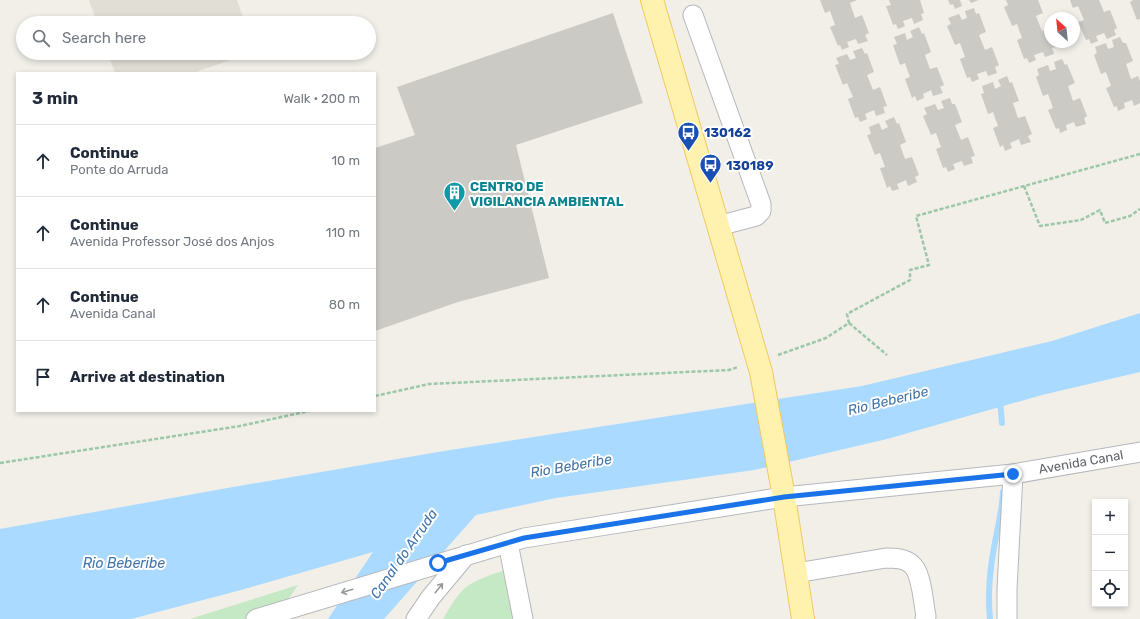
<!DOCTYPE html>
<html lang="en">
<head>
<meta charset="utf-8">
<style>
  body { margin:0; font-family:Rubik,sans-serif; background:#f2f2f3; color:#1f2937 }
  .controls { position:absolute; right:12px; bottom:12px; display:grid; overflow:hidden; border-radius:0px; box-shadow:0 2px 6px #0003 }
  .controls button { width:36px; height:36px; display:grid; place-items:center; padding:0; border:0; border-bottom:1px solid #e0e1e3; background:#fff; color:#1f2937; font:20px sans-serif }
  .compass { position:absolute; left:1044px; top:12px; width:36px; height:36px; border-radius:50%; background:#fff; box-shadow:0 2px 6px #0003; rotate:333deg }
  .stop { position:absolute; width:12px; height:12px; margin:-9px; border:3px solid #1a73e8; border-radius:50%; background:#fff }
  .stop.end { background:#1a73e8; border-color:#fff; box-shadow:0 1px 4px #0008 }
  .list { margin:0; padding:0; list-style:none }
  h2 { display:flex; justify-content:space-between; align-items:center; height:52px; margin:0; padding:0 16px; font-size:17px }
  h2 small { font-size:13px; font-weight:400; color:#747a83 }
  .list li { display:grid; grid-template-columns:26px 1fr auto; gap:12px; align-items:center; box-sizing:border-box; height:72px; padding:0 16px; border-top:1px solid #e0e1e3 }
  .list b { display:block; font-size:15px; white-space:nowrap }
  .list p { margin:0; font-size:13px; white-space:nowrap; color:#747a83 }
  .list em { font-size:13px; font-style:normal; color:#747a83 }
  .icon { flex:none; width:22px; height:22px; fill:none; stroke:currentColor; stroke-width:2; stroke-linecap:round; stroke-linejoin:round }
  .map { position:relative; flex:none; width:1140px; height:619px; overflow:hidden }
  .search { position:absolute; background:#fff; box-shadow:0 2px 6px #0003; left:16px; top:16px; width:360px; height:44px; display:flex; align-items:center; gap:10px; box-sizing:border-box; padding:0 14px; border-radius:22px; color:#747a83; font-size:15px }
  .panel { position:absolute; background:#fff; box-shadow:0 2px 6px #0003; left:16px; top:72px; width:360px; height:340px; border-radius:0px }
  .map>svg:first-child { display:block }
</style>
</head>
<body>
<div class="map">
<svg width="1140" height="619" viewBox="0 0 1140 619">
  <rect width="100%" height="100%" fill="#f1efe8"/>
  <g fill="#e1ded6">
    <path d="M89 0H237L245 23H97Z"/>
    <path d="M108 53H251L193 73H115Z"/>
  </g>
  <g fill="#c5e8c5">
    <path d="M508 569 517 619H443C449 609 456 596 465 588 476 579 494 574 508 569Z"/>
    <path d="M298 585 275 619H190Z"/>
  </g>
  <path fill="#aadaff" d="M1140 313V372L1042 395 887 439 754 470 556 498 476 515 384 619H328L373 552 241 590 131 619H0V529L233 487 444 451 862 386 1052 341Z"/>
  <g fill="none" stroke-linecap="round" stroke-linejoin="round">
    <g stroke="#aadaff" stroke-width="6">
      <path d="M1000 400 1002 423"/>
      <path d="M990 619C988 599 989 580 992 560 995 537 1002 515 1003 492"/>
    </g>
  </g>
  <g fill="#cccac5">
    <path d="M820 0H857L850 3 855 18 862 15 869 33 865 35 868 41 858 44 856 39 847 42 849 47 842 50 840 45 838 46 830 27 835 25 830 11 825 13Z"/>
    <path d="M889 0H920L924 13 921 14 923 20 914 24 912 18 903 21 905 26 898 29 896 24 893 25 886 6 891 5Z"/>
    <path d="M948 0H960L962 6 955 9 953 4 950 5Z"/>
    <path d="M969 0H979L971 3Z"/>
    <path d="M1006 0H1038L1043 13 1036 16 1042 31 1049 28 1050 42H1054L1056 47 1052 48 1054 54 1045 57 1043 52 1034 55 1036 60 1029 63 1027 58 1024 59 1017 40 1022 38 1017 24 1012 26 1004 7 1008 5Z"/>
    <path d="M1070 0H1099L1104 12 1110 10 1117 28 1114 30 1116 35 1107 39 1104 33 1096 36 1098 41 1091 44 1089 39 1086 40 1078 22 1084 20 1078 6 1073 8Z"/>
    <path d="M1133 0H1140V19L1137 20 1130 2Z"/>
    <path d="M974 8 976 14 979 13 986 32 979 35 985 50 992 47 999 65 995 67 997 73 988 76 986 71 977 74 979 79 972 82 970 77 967 78 960 59 965 57 960 43 955 45 947 26 951 24 948 18 959 14 962 20 967 18 965 11Z"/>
    <path d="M613 13 643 103 516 145 549 278 458 302 375 331V148L415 135 397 87Z"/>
    <path d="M919 27 922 34 924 33 931 52 925 55 930 69 937 67 944 85 940 87 943 93 933 96 931 90 923 94 924 98 917 101 915 96 912 98 905 79 910 77 905 63 900 65 893 45 897 44 894 37 905 33 907 40 913 37 910 31Z"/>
    <path d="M1120 37 1123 43H1126L1133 61 1126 64 1131 79 1138 76 1140 81V103L1134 106 1132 100 1124 103 1125 108 1118 111 1117 106 1114 107 1106 88 1111 86 1106 72 1101 74 1094 55 1097 53 1095 47 1106 43 1108 49 1114 47 1112 40Z"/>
    <path d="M862 48 865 54 867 53 874 72 867 75 873 90 880 87 887 106 883 107 885 113 876 116 874 110 865 114 867 119 860 122 858 117 855 118 848 99 853 97 847 83 843 85 835 65 839 64 836 58 847 54 850 60 856 58 853 51Z"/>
    <path d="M1062 59 1065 65 1067 64 1075 83 1068 86 1073 101 1080 98 1087 116 1084 118 1086 124 1076 127 1074 122 1066 125 1067 130 1060 133 1059 128 1056 129 1048 110 1053 108 1048 94 1043 96 1036 77 1039 75 1037 69 1048 65 1050 71 1056 69 1054 62Z"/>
    <path d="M1007 76 1010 83 1012 82 1019 101 1013 103 1018 118 1025 116 1032 134 1028 136 1031 142 1021 145 1019 139 1010 143 1012 148 1005 151 1003 145 1000 147 993 128 998 126 993 112 988 114 981 94 984 93 982 86 993 82 995 89 1001 86 998 80Z"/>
    <path d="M950 98 952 104H955L962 122 955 125 961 140 968 137 975 156 971 157 973 163 964 166 962 161 953 164 955 169 948 172 946 167 943 168 936 149 941 147 936 133 931 135 923 116 927 114 924 108 935 104 938 110 944 108 941 101Z"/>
    <path d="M894 117 897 124 899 123 906 142 900 145 905 159 912 157 919 175 915 177 917 182 908 186 906 180 897 184 899 189 892 191 890 186 887 188 880 168 885 167 880 153 875 155 867 135 871 134 869 127 879 123 882 130 888 127 885 121Z"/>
  </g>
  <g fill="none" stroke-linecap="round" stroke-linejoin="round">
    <defs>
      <g id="minor">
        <path d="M693 15 761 204V211L756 216 718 226"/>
        <path d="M508 543 523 619"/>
        <path d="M796 573 886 558C894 558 905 558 911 564 922 572 923 602 926 616L925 619"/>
        <path d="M256 619 524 538 784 497 1013 474 1140 452"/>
        <path d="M416 619 431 597 466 555"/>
        <path d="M1007 619V589L1013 474"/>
      </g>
      <path id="major" d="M652 0 761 372 784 497 803 619"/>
    </defs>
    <use href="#minor" stroke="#b5b8bc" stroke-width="21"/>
    <use href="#major" stroke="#f2c960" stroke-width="24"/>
    <g stroke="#9cc7a9" stroke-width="2.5" stroke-dasharray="4 2" stroke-linecap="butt">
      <path d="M1024 186 1040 226 1081 220 1100 210 1105 223 1130 216 1140 209"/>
      <path d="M849 323 887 355"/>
      <path d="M778 355 826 338 849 323 847 314 910 280V270L929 265 916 216 1140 154"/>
      <path d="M375 396 429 384 729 370 738 367"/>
      <path d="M0 463 240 426 309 411"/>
    </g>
    <use href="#minor" stroke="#fff" stroke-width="19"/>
    <use href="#major" stroke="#fff2af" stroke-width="22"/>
  </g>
  <defs><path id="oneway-shaft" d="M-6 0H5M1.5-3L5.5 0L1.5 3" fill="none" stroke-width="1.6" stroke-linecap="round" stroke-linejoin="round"/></defs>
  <g stroke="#979a9d">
    <use href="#oneway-shaft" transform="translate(439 588) rotate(-51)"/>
    <use href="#oneway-shaft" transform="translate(347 591) rotate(163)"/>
  </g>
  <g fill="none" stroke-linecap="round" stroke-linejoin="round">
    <path stroke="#1a73e8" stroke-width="5" d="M438 563 524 538 784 497 1013 474"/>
  </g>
  <defs>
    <symbol id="bus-pin" viewBox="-11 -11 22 30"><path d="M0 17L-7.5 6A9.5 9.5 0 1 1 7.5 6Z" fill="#1a4fb4" stroke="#fff"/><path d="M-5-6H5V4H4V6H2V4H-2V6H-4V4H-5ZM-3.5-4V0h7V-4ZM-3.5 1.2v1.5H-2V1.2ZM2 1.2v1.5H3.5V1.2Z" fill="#fff"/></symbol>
    <symbol id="building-pin" viewBox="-11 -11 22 30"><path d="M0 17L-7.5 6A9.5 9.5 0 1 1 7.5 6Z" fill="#0f9aa8" stroke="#fff"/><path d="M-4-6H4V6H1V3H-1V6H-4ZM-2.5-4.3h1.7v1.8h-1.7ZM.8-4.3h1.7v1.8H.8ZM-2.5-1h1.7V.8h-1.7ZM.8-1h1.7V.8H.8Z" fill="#fff"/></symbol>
  </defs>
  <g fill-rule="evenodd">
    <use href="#bus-pin" x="676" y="120" width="25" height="34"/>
    <use href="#bus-pin" x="698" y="152" width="25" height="34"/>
    <use href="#building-pin" x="442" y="180" width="25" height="34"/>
  </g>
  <g text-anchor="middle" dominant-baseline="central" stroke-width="4" stroke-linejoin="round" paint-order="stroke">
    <g font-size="13" font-weight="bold" fill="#164399" stroke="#fff" text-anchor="start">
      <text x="704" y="132">130162</text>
      <text x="726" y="165">130189</text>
    </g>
    <g font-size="13" font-weight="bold" fill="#0d838f" stroke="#fff" text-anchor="start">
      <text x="470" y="186">CENTRO DE<tspan x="470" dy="15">VIGILANCIA AMBIENTAL</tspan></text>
    </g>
    <g font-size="13" fill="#5f6368" stroke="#fff">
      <text transform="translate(1081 462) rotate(-10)">Avenida Canal</text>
    </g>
    <g font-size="14" font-style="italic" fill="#4174aa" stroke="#fff">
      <text transform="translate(888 401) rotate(-14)">Rio Beberibe</text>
      <text transform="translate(571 466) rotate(-10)">Rio Beberibe</text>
      <text transform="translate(404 554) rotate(-55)">Canal do Arruda</text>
      <text x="124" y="563">Rio Beberibe</text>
    </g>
  </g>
</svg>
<div class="controls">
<button>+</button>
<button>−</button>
<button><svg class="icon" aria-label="locate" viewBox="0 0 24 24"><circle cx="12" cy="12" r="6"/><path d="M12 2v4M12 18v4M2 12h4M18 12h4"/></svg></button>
</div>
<svg class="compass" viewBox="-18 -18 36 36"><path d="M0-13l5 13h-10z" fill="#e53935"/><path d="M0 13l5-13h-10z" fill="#747a83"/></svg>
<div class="stop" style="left:438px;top:563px"></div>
<div class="stop end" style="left:1013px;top:474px"></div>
<div class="search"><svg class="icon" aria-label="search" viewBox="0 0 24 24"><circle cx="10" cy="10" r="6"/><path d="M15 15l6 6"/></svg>Search here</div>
<section class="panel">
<h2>3 min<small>Walk · 200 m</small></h2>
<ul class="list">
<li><svg class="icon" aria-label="ahead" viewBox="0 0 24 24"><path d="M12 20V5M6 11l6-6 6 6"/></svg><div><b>Continue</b><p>Ponte do Arruda</p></div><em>10 m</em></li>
<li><svg class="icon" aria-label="ahead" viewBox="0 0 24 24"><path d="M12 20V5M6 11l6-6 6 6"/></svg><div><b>Continue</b><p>Avenida Professor José dos Anjos</p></div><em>110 m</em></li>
<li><svg class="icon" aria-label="ahead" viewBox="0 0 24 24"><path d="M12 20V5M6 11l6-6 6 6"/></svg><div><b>Continue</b><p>Avenida Canal</p></div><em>80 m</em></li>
<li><svg class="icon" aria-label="arrive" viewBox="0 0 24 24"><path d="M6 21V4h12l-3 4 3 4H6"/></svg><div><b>Arrive at destination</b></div></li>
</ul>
</section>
</div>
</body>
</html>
